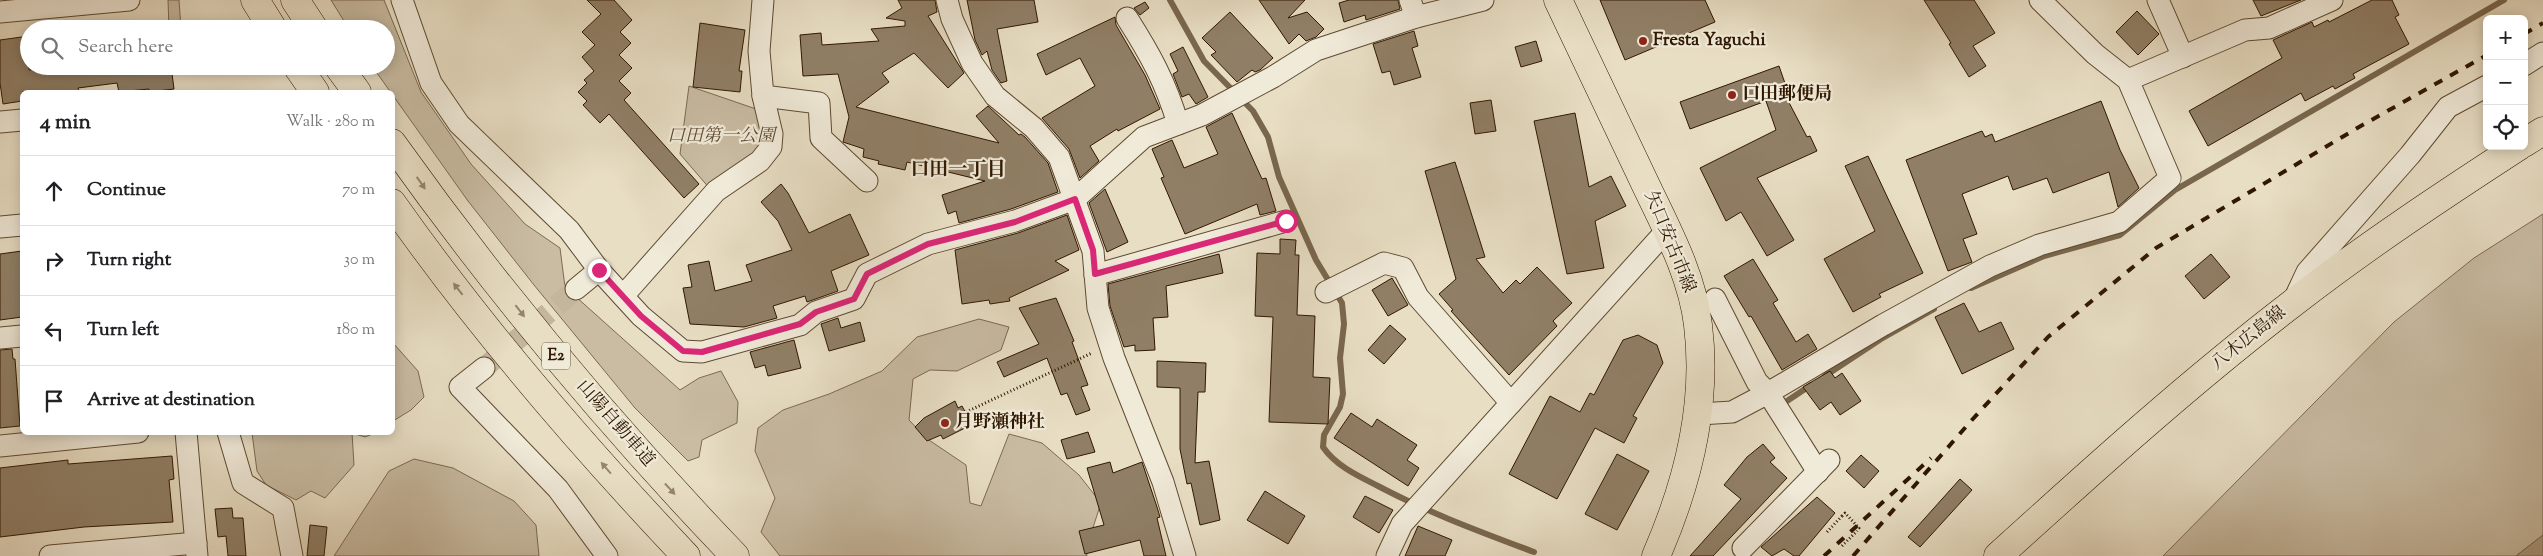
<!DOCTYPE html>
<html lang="en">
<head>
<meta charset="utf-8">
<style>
  body { margin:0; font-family:"Sorts Mill Goudy","Noto Serif JP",serif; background:#f2f2f2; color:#202124 }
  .controls { position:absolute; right:15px; top:15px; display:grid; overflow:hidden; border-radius:8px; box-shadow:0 2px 12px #0003 }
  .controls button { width:45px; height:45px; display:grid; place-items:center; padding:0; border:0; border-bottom:1px solid #e0e0e0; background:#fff; color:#202124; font:25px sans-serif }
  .stop { position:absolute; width:15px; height:15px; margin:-11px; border:4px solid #db2777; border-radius:50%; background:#fff }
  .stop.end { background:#db2777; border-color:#fff; box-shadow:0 1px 5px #0008 }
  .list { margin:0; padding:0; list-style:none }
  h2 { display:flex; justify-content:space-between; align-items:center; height:65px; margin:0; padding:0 20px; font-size:21px }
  h2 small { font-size:16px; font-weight:400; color:#757577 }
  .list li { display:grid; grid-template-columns:32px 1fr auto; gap:15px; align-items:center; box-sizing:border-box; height:70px; padding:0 20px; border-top:1px solid #e0e0e0 }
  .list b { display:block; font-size:19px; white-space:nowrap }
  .list em { font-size:16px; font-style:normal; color:#757577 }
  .icon { flex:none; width:28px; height:28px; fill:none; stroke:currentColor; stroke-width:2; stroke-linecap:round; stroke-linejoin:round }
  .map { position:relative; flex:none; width:2543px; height:556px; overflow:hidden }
  .search { position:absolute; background:#fff; box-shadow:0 2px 12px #0003; left:20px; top:20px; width:375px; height:55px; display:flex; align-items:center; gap:12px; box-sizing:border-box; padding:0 18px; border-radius:28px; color:#757577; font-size:19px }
  .panel { position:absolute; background:#fff; box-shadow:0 2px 12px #0003; left:20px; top:90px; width:375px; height:345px; border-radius:8px }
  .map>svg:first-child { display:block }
</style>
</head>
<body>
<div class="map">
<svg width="2543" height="556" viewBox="0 0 2543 556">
  <rect width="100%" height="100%" fill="#e8dec4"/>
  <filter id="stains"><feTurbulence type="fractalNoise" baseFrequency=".004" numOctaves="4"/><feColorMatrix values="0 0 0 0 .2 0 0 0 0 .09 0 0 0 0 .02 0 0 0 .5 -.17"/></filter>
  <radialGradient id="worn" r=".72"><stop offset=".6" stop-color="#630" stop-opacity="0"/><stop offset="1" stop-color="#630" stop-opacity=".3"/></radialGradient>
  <g fill="#c9bca3" stroke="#7c6a52">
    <path d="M168 0H179L181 29H169Z"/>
    <path d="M331 0H384L421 92 471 164 525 224 560 248 565 287 680 390 699 378 721 371 738 402 737 423 702 440 699 457 688 461 635 408 534 285 468 201 372 66H386V29H349Z"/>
    <path d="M689 86 759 110 764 141 759 156 711 190 680 154Z"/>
    <path d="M2543 214V535L2516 556H2163L2394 322 2474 258Z"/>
    <path d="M979 319 1009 327 1001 350 957 371 930 370 913 379 909 420 926 438 966 465 970 503 981 506 1009 434 1042 443 1079 475 1101 503 1086 549 1087 556H780L761 532 775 498 755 451 758 428 783 410 829 394 882 371 917 337Z"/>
    <path d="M393 343 418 371 424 397 411 410 393 421Z"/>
    <path d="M252 433H375L365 437 352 433 354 465 325 498 311 491 296 500 266 485 257 471Z"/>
    <path d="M414 459 453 468 514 501 536 525 539 556H334L389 471Z"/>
  </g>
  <path fill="#a99b81" stroke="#79674d" d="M2543 535V556H2516Z"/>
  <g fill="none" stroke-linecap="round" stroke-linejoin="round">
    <g stroke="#79674d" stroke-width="6">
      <path d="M1170 0 1204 61 1253 111 1268 137 1279 177 1316 260 1342 303 1344 324 1340 358 1343 394 1340 407 1324 435 1323 447C1336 466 1358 476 1378 486 1429 513 1481 532 1534 552"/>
      <path d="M1971 288 2044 256 2120 235 2175 190 2504 0"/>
      <path d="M1825 376 1881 339 1934 309"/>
      <path d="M1787 401 1811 385"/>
    </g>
  </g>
  <g fill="#907f66" stroke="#301800">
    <path d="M587 0H614L632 20 620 32 631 43 619 55 632 68 619 81 631 93 624 100 699 184 684 198 609 114 600 123 583 105 587 101 578 92 587 83 584 80 594 71 582 57 595 45 582 32 601 14Z"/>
    <path d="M898 0H935L937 12 928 16 964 73 948 88 914 53 882 73 889 82 856 107 999 143 976 116 988 106 1019 135 1021 134 1025 137 1048 163 1058 192 1011 209 959 223 956 211 948 214 942 195 985 181 907 162 905 170 878 164 879 161 863 157 864 149 843 142 849 117 838 74 803 76 800 35 821 33 822 45 879 41 871 29 905 26V21L886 18 902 8Z"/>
    <path d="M967 0H1034L1038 22 997 29 1007 81 1001 83 992 70 987 51 982 55 975 40Z"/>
    <path d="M1259 0H1305L1288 18 1307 12 1324 29 1316 37 1306 41 1299 34 1289 44Z"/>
    <path d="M1349 0H1398L1400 9 1366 20 1365 15 1344 22 1339 3Z"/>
    <path d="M1600 0H1705L1715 22 1625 60Z"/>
    <path d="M1924 0H1974L1995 33 1973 46 1986 66 1969 77 1949 44 1951 43Z"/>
    <path d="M2253 0H2301L2261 16Z"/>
    <path d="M2372 0H2392L2399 15 2395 17 2409 44 2353 74 2355 78 2335 89 2333 86 2305 101 2301 93 2208 146 2189 111 2282 58 2273 40 2312 22 2314 27 2328 20 2329 22Z"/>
    <path d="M1145 2 1149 8 1140 15 1134 8Z"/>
    <path d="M2137 11 2159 34 2138 55 2116 32Z"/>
    <path d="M1230 12 1273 58 1260 70 1255 72 1252 70 1237 82 1211 55 1216 52 1202 38Z"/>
    <path d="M1115 17 1116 25 1145 75 1160 109 1118 131 1117 129 1090 146 1099 161 1080 178 1069 149 1042 118 1095 86 1080 58 1046 75 1037 54Z"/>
    <path d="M700 23 745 30 739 71H742L740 92 693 87Z"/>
    <path d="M1414 31 1418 46 1412 48 1421 77 1394 85 1390 71 1382 73 1373 44Z"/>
    <path d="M29 36V70L60 66H171L174 89 149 92V89L119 92 117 83 78 88 79 92H22V101L3 104 0 83V40Z"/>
    <path d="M1536 41 1542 61 1521 67 1515 47Z"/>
    <path d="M1183 47 1208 97 1196 104 1189 94 1182 97 1173 74 1178 71 1170 54Z"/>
    <path d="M1779 66 1788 92 1784 93 1807 137 1810 136 1817 151 1757 178 1794 240 1767 256 1741 212 1726 221 1700 168 1776 130 1766 101 1690 129 1680 102Z"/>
    <path d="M1491 100 1496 131 1475 134 1470 103Z"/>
    <path d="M2101 101 2120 150 2139 188 2118 207 2109 172 2053 193 2047 178 2013 190 2008 176 1962 194 1977 234 1963 239 1972 262 1948 271 1906 160 1982 131 1985 137 1992 134 1995 142Z"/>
    <path d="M1232 113 1262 179 1266 178 1276 211 1260 215 1257 204 1185 234 1161 178 1164 177 1152 149 1172 140 1184 168 1218 154 1206 127Z"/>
    <path d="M1575 113 1589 187 1611 176 1626 206 1595 221 1604 268 1567 274 1534 121Z"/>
    <path d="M1868 156 1923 273 1879 294 1881 297 1853 312 1824 259 1875 231 1845 166Z"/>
    <path d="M1455 162 1485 257 1476 259 1503 293 1516 280 1520 284 1537 267 1572 303 1553 321 1557 326 1509 375 1451 311 1453 310 1439 294 1456 279 1425 171Z"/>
    <path d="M781 184 788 193 809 233 850 214 869 255 831 271 838 291 807 302 805 296 773 306 777 318 744 327 690 324 683 288 692 287 688 265 709 261 715 291 752 281 746 265 792 250 778 221 761 202Z"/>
    <path d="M1105 189 1128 242 1107 252 1089 203Z"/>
    <path d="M1067 215 1079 250 1055 261 1069 270 1009 298 1010 301 990 304 989 300 962 304 955 250 1018 233Z"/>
    <path d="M1280 239 1296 240 1295 255H1299L1297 315 1315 316 1313 377 1330 378 1328 424 1269 422 1273 317 1255 316 1257 253 1280 254Z"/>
    <path d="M22 251V317L0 320V254Z"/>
    <path d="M1219 254 1223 273 1166 286 1168 317 1153 318 1155 350 1135 351V345L1124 347 1110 306 1108 284Z"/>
    <path d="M2211 254 2230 277 2204 299 2185 276Z"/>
    <path d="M1753 259 1778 300 1773 303 1796 342 1808 334 1817 349 1782 370 1751 316 1749 317 1724 276Z"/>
    <path d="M1392 278 1408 305 1388 316 1372 290Z"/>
    <path d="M1056 298 1074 341 1072 342 1088 385 1081 387 1090 410 1076 415 1067 393 1061 395 1047 358 1004 377 997 362 1039 344 1019 308Z"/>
    <path d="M1964 303 1979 332 2001 322 2014 349 1962 374 1935 317Z"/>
    <path d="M838 318 841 328 860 322 865 341 829 351 821 324Z"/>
    <path d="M1390 325 1406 339 1384 364 1368 350Z"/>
    <path d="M1638 335 1657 345 1663 363 1633 416 1637 418 1624 443 1595 428 1557 499 1509 474 1550 396 1580 412 1590 393 1594 395 1623 340Z"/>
    <path d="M794 340 801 368 768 376 765 365 755 368 750 352Z"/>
    <path d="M12 349 13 359H15L20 426 0 428V350Z"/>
    <path d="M1157 361 1206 363 1205 392H1198L1195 463 1209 461 1220 520 1200 525 1191 483 1187 484 1180 449V388L1157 387Z"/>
    <path d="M1830 371 1835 378 1842 373 1861 401 1840 415 1831 402 1820 410 1803 387Z"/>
    <path d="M955 401 958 408 962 406 969 419 964 421 967 427 943 439 941 435 927 441 915 427 924 418Z"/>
    <path d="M1351 413 1372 427 1377 419 1417 445 1407 460 1419 468 1408 486 1334 438Z"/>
    <path d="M1088 432 1095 452 1067 459 1061 440Z"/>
    <path d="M1763 444 1775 458 1770 462 1787 478 1713 556H1690L1741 499 1724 485 1747 457Z"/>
    <path d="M1617 454 1649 471 1617 530 1585 514Z"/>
    <path d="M1861 455 1879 471 1864 488 1846 471Z"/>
    <path d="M172 456 174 479 169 480 173 522 84 527 0 537V468L68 460V464Z"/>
    <path d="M1110 462 1113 473 1142 462 1157 507 1160 517 1157 518 1166 556H1144L1140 540 1085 554 1079 531 1104 525 1087 468Z"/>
    <path d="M1960 479 1972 490 1920 547 1908 537Z"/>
    <path d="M1265 491 1305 516 1288 544 1247 520Z"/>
    <path d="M1365 496 1393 510 1379 533 1353 517Z"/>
    <path d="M1817 497 1835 513 1799 556H1794L1784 549 1772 556 1761 547Z"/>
    <path d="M232 508 233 518H243L246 556H228L226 536 218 537 215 509Z"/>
    <path d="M310 525 327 527 324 556H307Z"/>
    <path d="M1418 526 1452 540 1445 556H1405Z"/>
  </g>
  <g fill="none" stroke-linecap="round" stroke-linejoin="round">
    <path stroke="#c3b69d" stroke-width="21" stroke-dasharray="21 11" stroke-linecap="butt" d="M484 368 576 289"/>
    <defs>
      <g id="minor">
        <path d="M402 0 431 83 459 124 569 230 599 270 641 316 683 351 702 352 800 325 816 312 854 299 867 274 928 244 1015 221 1075 199 1144 137 1202 115 1273 77 1316 50 1416 17 1483 0"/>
        <path d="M947 0 952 19 972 63 995 96 1034 128 1059 157 1093 251 1098 308 1114 358 1163 482 1185 556"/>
        <path d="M1410 0 1416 17"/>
        <path d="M2158 0 2183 57"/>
        <path d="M0 12 129 0"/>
        <path d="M1127 18C1150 54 1166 83 1178 124"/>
        <path d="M2524 65 2543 53"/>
        <path d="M2128 80 2245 30 2269 28 2332 0"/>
        <path d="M763 96 819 103 821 138 867 181"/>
        <path d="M0 122 22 120"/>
        <path d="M0 227 22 225"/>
        <path d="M1095 275 1286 221"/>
        <path d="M576 289 599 270"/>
        <path d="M1326 292 1384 263 1403 268 1418 297 1511 403"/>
        <path d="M623 296 716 191 760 161 771 147 772 134 763 96 759 51 763 0"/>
        <path d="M1715 299 1757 382 1768 393 1883 325 1990 266 2039 245 2119 222 2170 178 2128 80 2095 54 2040 0"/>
        <path d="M2293 302 2307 272 2410 155 2448 107 2487 86"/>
        <path d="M0 338 22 336"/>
        <path d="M484 368 460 387 558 489 607 556"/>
        <path d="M1699 414 1732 412 1768 393 1818 472"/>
        <path d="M186 432 197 556"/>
        <path d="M228 432 243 483 283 508 292 556"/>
        <path d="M0 446 138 432"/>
        <path d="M1743 548 1829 460"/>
        <path d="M50 556 196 543"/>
        <path d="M1387 556 1402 524 1667 230"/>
      </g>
      <g id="major">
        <path d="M1558 0C1586 59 1614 118 1642 177 1664 224 1692 273 1698 325 1708 405 1688 483 1656 556"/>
        <path d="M2524 143 2543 131"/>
        <path d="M1998 556C2094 469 2190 382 2293 303 2365 247 2442 196 2519 146"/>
      </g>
      <g id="highway">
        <path d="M255 0 273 29"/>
        <path d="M295 0 314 29"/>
        <path d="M297 66 315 92"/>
        <path d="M338 66 357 92"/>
        <path d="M392 143C496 289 611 427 735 556"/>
        <path d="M392 203C480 328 581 445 686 556"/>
      </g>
    </defs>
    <use href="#minor" stroke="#5e4a31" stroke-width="23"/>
    <use href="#major" stroke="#301800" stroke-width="29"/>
    <use href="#highway" stroke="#301800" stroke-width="29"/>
    <g stroke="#301800" stroke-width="3" stroke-dasharray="1 2.5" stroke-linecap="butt">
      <path d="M966 412 1092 353"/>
      <path d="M1827 532 1842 516"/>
      <path d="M1842 546 1857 531"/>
    </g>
    <use href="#minor" stroke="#f0ead9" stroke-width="21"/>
    <use href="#major" stroke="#e8dec4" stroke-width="28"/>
    <use href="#highway" stroke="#e8dec4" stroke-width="28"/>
    <g stroke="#301800" stroke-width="4" stroke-dasharray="9 9" stroke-linecap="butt">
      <path d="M2524 34 2543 23"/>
      <path d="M1824 556 1931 458"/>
      <path d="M1853 556 1971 421 2048 337 2156 248 2359 127 2487 55"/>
    </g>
    <path stroke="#301800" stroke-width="3" stroke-dasharray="1 2.5" stroke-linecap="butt" d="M1842 516 1845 513 1859 528 1857 531"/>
  </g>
  <defs><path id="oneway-solid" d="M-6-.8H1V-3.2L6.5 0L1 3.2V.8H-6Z" transform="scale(1.25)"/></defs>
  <g fill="#95856c">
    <use href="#oneway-solid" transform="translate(421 183) rotate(55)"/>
    <use href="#oneway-solid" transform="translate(458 289) rotate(-128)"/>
    <use href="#oneway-solid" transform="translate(520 311) rotate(52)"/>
    <use href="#oneway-solid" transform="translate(606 468) rotate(-131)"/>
    <use href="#oneway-solid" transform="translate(670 489) rotate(47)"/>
  </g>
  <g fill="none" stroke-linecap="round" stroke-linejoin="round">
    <path stroke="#db2777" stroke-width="6" d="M599 270 641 316 683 351 702 352 800 324 816 312 854 299 867 274 928 244 1015 222 1075 199 1093 250 1095 274 1286 221"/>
  </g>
  <g fill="#8f2418" stroke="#f0ead9" stroke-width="2">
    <circle cx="1643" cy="41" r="5"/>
    <circle cx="1732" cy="95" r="5"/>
    <circle cx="945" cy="423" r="5"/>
  </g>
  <g text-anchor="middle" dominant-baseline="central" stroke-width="4.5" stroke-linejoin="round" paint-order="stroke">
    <rect fill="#f0ead9" stroke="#6a5741" stroke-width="1" x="542" y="342.5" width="28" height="27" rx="4"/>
    <g font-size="16" font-weight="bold" fill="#301800">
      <text x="556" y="356">E2</text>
    </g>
    <g font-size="18" font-weight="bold" fill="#301800" stroke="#f0ead9" text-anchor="start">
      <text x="1653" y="41">Fresta Yaguchi</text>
      <text x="1742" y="95">口田郵便局</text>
      <text x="955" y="423">月野瀬神社</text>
    </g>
    <g font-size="18" font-style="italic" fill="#5e4931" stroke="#f0ead9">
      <text x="721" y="137">口田第一公園</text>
    </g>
    <g font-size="18" fill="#301800" stroke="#f0ead9">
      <text transform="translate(1669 242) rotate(68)">矢口安古市線</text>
      <text transform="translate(2249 339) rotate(-39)">八木広島線</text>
      <text transform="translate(615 424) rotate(49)">山陽自動車道</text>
    </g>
    <g font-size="19" font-weight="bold" fill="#301800" stroke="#f0ead9">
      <text x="958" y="170">口田一丁目</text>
    </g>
  </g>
  <rect width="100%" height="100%" filter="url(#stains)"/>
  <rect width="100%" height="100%" fill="url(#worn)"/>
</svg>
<div class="controls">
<button>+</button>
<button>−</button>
<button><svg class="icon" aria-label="locate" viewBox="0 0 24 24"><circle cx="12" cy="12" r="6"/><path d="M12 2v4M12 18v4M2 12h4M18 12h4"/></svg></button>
</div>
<div class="stop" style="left:1286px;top:221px"></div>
<div class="stop end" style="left:599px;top:270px"></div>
<div class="search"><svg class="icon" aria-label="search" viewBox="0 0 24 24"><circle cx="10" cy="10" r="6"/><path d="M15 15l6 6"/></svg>Search here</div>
<section class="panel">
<h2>4 min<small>Walk · 280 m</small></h2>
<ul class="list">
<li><svg class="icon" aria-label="ahead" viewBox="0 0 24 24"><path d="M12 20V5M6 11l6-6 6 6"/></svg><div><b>Continue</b></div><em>70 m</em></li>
<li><svg class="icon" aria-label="right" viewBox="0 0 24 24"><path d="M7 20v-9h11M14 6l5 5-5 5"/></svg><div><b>Turn right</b></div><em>30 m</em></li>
<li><svg class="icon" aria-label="left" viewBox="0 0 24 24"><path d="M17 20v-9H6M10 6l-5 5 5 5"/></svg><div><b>Turn left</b></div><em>180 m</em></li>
<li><svg class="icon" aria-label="arrive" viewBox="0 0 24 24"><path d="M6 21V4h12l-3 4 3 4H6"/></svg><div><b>Arrive at destination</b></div></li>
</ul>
</section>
</div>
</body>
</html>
